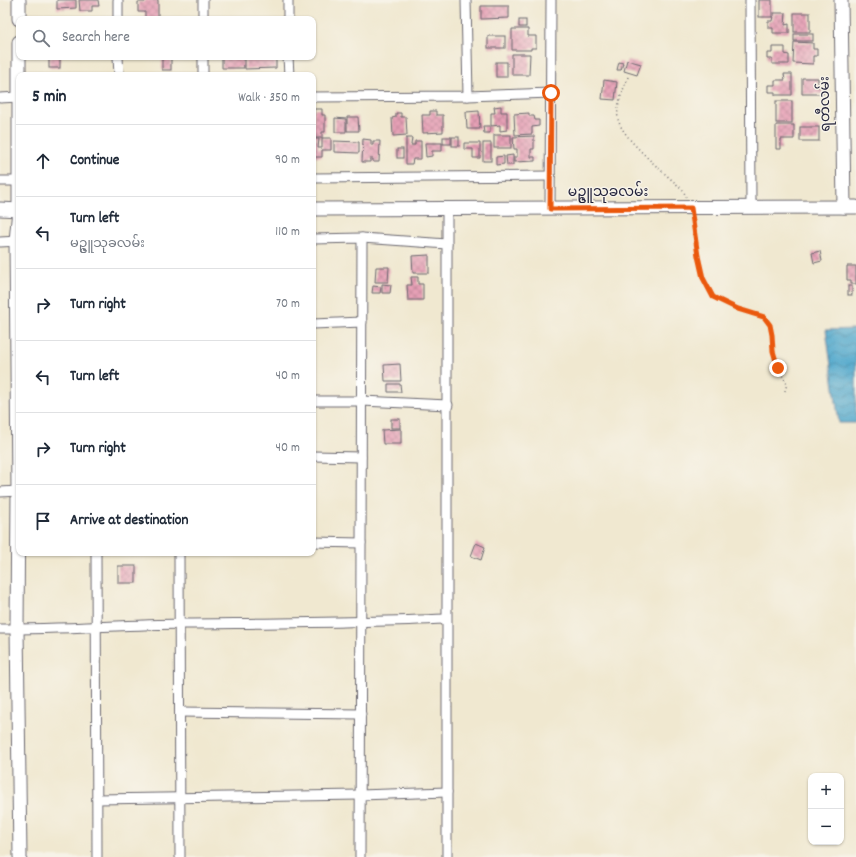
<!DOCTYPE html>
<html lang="en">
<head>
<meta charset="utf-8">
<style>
  body { margin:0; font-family:Dekko,"Noto Sans Myanmar",sans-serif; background:#f2f2f3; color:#1f2937 }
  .controls { position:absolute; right:12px; bottom:12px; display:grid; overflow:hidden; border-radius:8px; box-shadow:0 1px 3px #0004 }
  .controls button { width:36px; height:36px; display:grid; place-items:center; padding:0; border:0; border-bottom:1px solid #e0e1e3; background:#fff; color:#1f2937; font:20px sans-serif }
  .stop { position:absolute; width:12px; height:12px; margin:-9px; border:3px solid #ea580c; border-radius:50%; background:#fff }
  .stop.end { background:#ea580c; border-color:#fff; box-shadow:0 1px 4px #0008 }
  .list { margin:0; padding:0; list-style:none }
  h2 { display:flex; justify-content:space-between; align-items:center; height:52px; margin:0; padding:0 16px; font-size:17px }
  h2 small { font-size:13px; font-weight:400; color:#747a83 }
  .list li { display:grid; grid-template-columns:26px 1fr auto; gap:12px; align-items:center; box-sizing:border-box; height:72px; padding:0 16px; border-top:1px solid #e0e1e3 }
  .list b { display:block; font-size:15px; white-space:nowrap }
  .list p { margin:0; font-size:13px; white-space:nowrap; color:#747a83 }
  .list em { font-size:13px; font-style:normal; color:#747a83 }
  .icon { flex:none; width:22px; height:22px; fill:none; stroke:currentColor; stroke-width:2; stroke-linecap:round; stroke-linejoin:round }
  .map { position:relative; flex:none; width:856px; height:857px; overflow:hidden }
  .search { position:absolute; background:#fff; box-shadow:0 1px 3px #0004; left:16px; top:16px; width:300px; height:44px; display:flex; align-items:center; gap:10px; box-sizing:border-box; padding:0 14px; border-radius:8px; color:#747a83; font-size:15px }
  .panel { position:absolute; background:#fff; box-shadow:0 1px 3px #0004; left:16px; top:72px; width:300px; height:484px; border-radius:8px }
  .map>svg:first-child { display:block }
</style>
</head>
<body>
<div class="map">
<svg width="856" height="857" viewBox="0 0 856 857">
  <defs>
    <pattern id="water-waves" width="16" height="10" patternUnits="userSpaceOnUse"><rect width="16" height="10" fill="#4fa7cc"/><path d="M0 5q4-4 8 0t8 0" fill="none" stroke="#4188a7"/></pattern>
    <pattern id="building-cross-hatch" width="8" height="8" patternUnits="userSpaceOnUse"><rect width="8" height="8" fill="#e6a0b6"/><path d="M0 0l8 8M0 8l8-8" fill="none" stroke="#ba8295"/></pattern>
  </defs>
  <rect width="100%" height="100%" fill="#f7f3e8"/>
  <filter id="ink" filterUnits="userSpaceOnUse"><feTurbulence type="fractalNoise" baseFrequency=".025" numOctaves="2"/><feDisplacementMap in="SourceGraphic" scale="8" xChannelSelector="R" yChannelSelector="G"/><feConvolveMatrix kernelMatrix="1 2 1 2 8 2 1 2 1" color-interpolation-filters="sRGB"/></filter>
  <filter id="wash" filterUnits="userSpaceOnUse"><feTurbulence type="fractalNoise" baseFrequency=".012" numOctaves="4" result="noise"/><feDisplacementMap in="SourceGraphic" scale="16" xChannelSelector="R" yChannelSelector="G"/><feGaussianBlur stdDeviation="0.9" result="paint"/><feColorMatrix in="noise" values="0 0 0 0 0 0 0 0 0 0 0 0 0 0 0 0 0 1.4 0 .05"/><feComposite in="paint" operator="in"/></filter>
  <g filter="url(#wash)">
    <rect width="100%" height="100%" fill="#f0e8d0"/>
    <path fill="url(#water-waves)" stroke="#386484" d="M856 329V423H839L826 330Z"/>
    <g id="blocks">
      <g fill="url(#building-cross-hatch)">
        <path d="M57 0H76V8L57 9Z"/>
        <path d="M79 0H98L99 6H92V11H80Z"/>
        <path d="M145 0H158V19H145V12H138V2H145Z"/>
        <rect x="759" y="0" width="13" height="17"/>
        <path d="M481 6H509V18L481 19Z"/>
        <path d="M774 13H786L785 25 789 24V33H773V28H768V21H772L773 16H774Z"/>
        <rect x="794" y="13" width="16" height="19"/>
        <rect x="519" y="20" width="7" height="7"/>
        <path d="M512 29H528V36H536V48H531V50H512Z"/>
        <rect x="794" y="34" width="19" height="7"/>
        <rect x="488" y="36" width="17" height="12"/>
        <path d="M794 42 813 43V49H817V56H813V64L793 63Z"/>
        <path d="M772 47H785V54L789 55V64H772V59H767V53H772Z"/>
        <path d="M512 54H530L529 75H512Z"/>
        <rect x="49" y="57" width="11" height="11"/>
        <path d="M222 57H243L244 68H222Z"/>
        <path d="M245 57H276V68L245 69Z"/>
        <rect x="162" y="58" width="9" height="12"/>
        <path d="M627 60 641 64 637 75 624 71Z"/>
        <rect x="496" y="62" width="11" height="15"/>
        <path d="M619 62 623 63 621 70H617Z"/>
        <path d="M784 74H792V95H775V92H768V85H775V80H785Z"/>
        <path d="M802 78H818V87H823V94H802Z"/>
        <path d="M604 80 617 82 615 100 602 99Z"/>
        <rect x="776" y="101" width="16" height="22"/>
        <path d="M501 106V112H507V130L500 131V125L491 126V113H495L494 107Z"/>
        <path d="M314 109H322V115H325V132H322V138H313Z"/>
        <path d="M430 111H436V115H443V132L423 133 422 115H430Z"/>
        <path d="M479 111 480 129H467L466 112Z"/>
        <path d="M396 113H401V117H406L407 135 393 136 392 118 396 117Z"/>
        <path d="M529 113V116H534L535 120H539V126L532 127V134L515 135 514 114Z"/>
        <path d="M347 117H358L359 131H347Z"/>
        <path d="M335 118 346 119V132H335Z"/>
        <path d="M776 125H794V139H781V149H776Z"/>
        <path d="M483 126H490V133H484Z"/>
        <rect x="800" y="127" width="19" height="14"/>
        <rect x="494" y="135" width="17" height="13"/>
        <path d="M534 136V149H531V157H535V161L514 162V157H517V149H514L513 137Z"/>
        <rect x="443" y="137" width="8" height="7"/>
        <rect x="452" y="137" width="7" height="9"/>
        <path d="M322 138H331V150H322V157H313V139H319L318 148H322Z"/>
        <path d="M406 138H412L411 145H415V141H421V159H413L412 164H406Z"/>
        <path d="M363 139 371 140V145H373V141H380L379 162H373V159H370V162H362Z"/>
        <path d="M334 141 359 142V153L334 152Z"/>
        <path d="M425 143H442V151H432V156L426 157Z"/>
        <path d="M464 143H480V158H473V149H464Z"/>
        <rect x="483" y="143" width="8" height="18"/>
        <rect x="397" y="149" width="6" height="9"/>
        <path d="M513 155V165H507L506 156Z"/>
        <path d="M504 156V164L496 165V157Z"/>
        <path d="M820 251 822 261 814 263 812 253Z"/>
        <path d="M429 255V273H413L412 256Z"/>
        <path d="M847 266H856V284H851V280H847Z"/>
        <path d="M376 267H389L388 282H375Z"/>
        <path d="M411 277H418V284H423V300H408L407 285H412Z"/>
        <path d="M382 284 391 285 390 293H382Z"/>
        <path d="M373 286 381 287 380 293H372Z"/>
        <rect x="848" y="286" width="4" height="9"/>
        <path d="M400 364 401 381H385L384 365Z"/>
        <path d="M388 384H400L401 392H388Z"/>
        <rect x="391" y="419" width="9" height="9"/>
        <path d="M401 429V444H383L382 430Z"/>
        <path d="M476 543 485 547 481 560 471 556Z"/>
        <rect x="118" y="566" width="18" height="17"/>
      </g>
    </g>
  </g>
  <g filter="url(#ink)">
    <use href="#blocks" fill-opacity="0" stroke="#6a676f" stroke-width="1"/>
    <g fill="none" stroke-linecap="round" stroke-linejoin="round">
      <defs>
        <g id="street">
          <path d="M118 0V19"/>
          <path d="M288 0V19"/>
          <path d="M466 0 468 96"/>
          <path d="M750 0 751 208"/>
          <path d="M203 19V0"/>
          <path d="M118 57 119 75"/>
          <path d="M288 57 289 75"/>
          <path d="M203 75V57"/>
          <path d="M313 97 468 96 551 93"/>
          <path d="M0 98 19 97"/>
          <path d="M313 178 550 176"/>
          <path d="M0 181H19"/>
          <path d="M550 209 551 0"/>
          <path d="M313 239 362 238 447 244"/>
          <path d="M0 242 19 241"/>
          <path d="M313 324 362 322"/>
          <path d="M313 401H362L448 405"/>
          <path d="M313 456 361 457"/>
          <path d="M0 492 18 491"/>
          <path d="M313 542 361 543"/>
          <path d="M96 553 97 857"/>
          <path d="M179 553 180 857"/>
          <path d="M0 629C61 629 121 625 182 624 270 623 358 623 446 619"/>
          <path d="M180 712 361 714"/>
          <path d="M97 799 360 795 447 792"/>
          <path d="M360 857 362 238"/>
          <path d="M447 857V209"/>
        </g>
        <g id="secondary">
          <path d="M841 0 844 207"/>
          <path d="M19 19V0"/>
          <path d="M19 42V210L16 241 18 491 17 629 20 857"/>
          <path d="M0 209 19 210"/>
          <path d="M313 209 856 207"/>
        </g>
      </defs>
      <use href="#street" stroke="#6a676f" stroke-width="11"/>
      <use href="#secondary" stroke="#6a676f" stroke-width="15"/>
      <g stroke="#6a676f" stroke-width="1.5" stroke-dasharray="1 3" stroke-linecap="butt">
        <path d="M628 77C623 91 616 104 618 119 622 139 667 175 683 190L686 197"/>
        <path d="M693 218 698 256 703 278 713 297 738 309 764 317 770 325 772 335 773 351 778 368 787 384 784 394"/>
      </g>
      <use href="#street" stroke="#fff" stroke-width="9"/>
      <use href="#secondary" stroke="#fff" stroke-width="13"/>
    </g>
  </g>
  <g fill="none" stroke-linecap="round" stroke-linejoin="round" filter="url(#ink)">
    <path stroke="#ea580c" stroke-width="5" d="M551 93 550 209 691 208 698 256 703 278 713 297 738 309 764 317 770 325 772 335 773 351 778 368"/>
  </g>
  <g text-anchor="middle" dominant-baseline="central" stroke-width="3" stroke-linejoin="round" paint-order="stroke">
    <g font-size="14" fill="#22223b" stroke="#f7f3e8">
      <text transform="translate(826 104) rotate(-91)">ရတီလမ်း</text>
      <text x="608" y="193">မဥ္ဇူသုခလမ်း</text>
    </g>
  </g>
</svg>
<div class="controls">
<button>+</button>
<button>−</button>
</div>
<div class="stop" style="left:551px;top:93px"></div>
<div class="stop end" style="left:778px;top:368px"></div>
<div class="search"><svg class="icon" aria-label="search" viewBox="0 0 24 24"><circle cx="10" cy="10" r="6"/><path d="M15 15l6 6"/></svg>Search here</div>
<section class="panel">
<h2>5 min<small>Walk · 350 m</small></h2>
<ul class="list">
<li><svg class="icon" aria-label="ahead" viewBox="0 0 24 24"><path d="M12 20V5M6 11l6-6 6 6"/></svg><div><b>Continue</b></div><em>90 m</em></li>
<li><svg class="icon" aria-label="left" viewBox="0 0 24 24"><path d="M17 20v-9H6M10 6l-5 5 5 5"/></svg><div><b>Turn left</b><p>မဥ္ဇူသုခလမ်း</p></div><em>110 m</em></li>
<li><svg class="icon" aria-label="right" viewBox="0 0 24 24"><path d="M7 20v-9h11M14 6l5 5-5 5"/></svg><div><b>Turn right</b></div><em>70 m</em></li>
<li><svg class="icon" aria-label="left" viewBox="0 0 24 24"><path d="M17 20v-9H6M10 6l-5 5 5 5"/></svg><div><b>Turn left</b></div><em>40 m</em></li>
<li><svg class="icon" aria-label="right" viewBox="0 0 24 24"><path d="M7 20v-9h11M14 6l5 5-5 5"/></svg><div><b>Turn right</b></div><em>40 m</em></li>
<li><svg class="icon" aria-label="arrive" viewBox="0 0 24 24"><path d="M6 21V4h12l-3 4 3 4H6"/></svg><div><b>Arrive at destination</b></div></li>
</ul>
</section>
</div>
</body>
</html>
